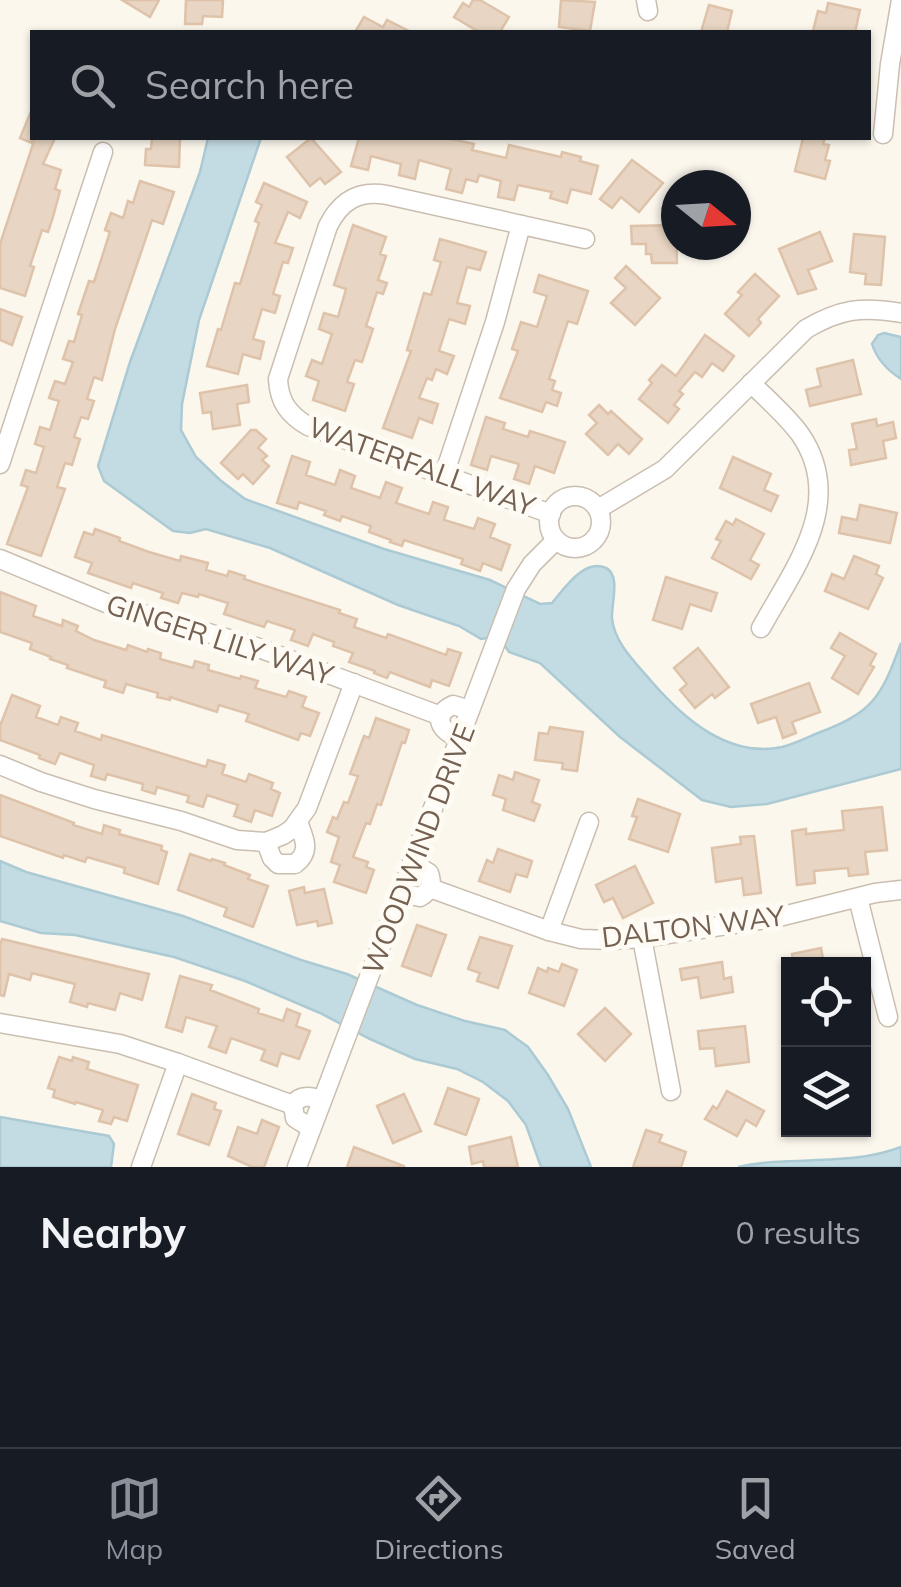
<!DOCTYPE html>
<html lang="en">
<head>
<meta charset="utf-8">
<style>
  body { margin:0; font-family:Mulish,sans-serif; background:#20242c; color:#f1f3f6 }
  .controls { position:absolute; right:30px; bottom:30px; display:grid; overflow:hidden; border-radius:0px; box-shadow:0 2px 8px #0004 }
  .controls button { width:90px; height:90px; display:grid; place-items:center; padding:0; border:0; border-bottom:2px solid #363941; background:#171b24; color:#f1f3f6; font:50px sans-serif }
  .compass { position:absolute; left:661px; top:170px; width:90px; height:90px; border-radius:50%; background:#171b24; box-shadow:0 2px 8px #0004; rotate:108deg }
  .list { margin:0; padding:0; list-style:none }
  h2 { display:flex; justify-content:space-between; align-items:center; height:130px; margin:0; padding:0 40px; font-size:42px }
  h2 small { font-size:32px; font-weight:400; color:#9ea1a6 }
  .icon { flex:none; width:55px; height:55px; fill:none; stroke:currentColor; stroke-width:2; stroke-linecap:round; stroke-linejoin:round }
  .map { position:relative; flex:none; width:901px; height:1167px; overflow:hidden }
  .search { position:absolute; background:#171b24; box-shadow:0 2px 8px #0004; left:30px; right:30px; top:30px; height:110px; display:flex; align-items:center; gap:25px; box-sizing:border-box; padding:0 35px; border-radius:0px; color:#9ea1a6; font-size:38px }
  .sheet { height:280px; background:#171b24 }
  nav { display:flex; justify-content:space-around; align-items:center; box-sizing:border-box; height:140px; border-top:2px solid #363941; background:#171b24; font-size:28px; color:#9ea1a6 }
  nav a { display:grid; justify-items:center; gap:5px }
  nav .on { color:#8c9099 }
  .map>svg:first-child { display:block }
</style>
</head>
<body>
<div class="map">
<svg width="901" height="1167" viewBox="0 0 901 1167">
  <rect width="100%" height="100%" fill="#fbf7ed"/>
  <g fill="#c3dce3" stroke="#abcad4" stroke-width="2.5">
    <path d="M208 138H261L199 320 182 404 181 430 196 457 220 480 245 499 384 549 490 580 540 604 552 603C564 589 584 558 606 568 621 575 611 605 612 618 614 643 637 664 652 682 685 720 729 758 782 747 794 744 806 738 818 733 873 712 881 698 901 643V769L767 804 731 807 702 800 620 737 540 663 509 652 505 646 487 638 481 639 459 626 398 605 270 548 206 529 190 533 173 531 104 481 98 466 130 362 200 172Z"/>
    <path d="M884 333 901 337V379C887 370 877 360 872 344L878 335Z"/>
    <path d="M0 861 26 872 183 916 301 960 347 974 417 1005 465 1021 505 1030 528 1047 548 1075 568 1109 591 1167H541L526 1125 508 1101 483 1082 457 1069 415 1059 370 1039 320 1013 245 981 174 957 75 935 41 933 0 921Z"/>
    <path d="M0 1117 109 1136 114 1144 111 1167H0Z"/>
    <path d="M901 1147V1167H738C792 1155 850 1167 901 1147Z"/>
  </g>
  <g fill="#e8d5c3" stroke="#dec3aa" stroke-width="2.5">
    <path d="M122 0H159L150 17Z"/>
    <path d="M186 0H223L222 17 203 16 202 24H185Z"/>
    <path d="M473 0H480L509 17 500 32H479L454 17 463 3 469 7Z"/>
    <path d="M561 0 595 2 590 31 559 27Z"/>
    <path d="M828 3 860 10 855 32 813 31 818 11 826 13Z"/>
    <path d="M709 5 732 11 727 32H701Z"/>
    <path d="M364 17 383 27 387 20 411 32H355Z"/>
    <path d="M32 109V143L20 138Z"/>
    <path d="M35 138H55L43 164 61 170 55 189 60 191 53 217 48 232 42 230 30 266 34 267 25 296 0 288V244Z"/>
    <path d="M152 138H180L179 167 145 165 146 149H151Z"/>
    <path d="M311 138 341 172 325 184 320 178 310 186 287 157Z"/>
    <path d="M359 138H447L474 144 472 150 506 158 509 145 561 157 562 152 581 157 580 161 598 166 591 194 571 189 567 203 550 198 552 192 518 185 514 200 498 197 501 181 479 175 477 182 466 179 462 193 446 189 451 169 419 160 415 179 399 175 401 164 371 156 368 170 351 166Z"/>
    <path d="M803 138H825L823 144 829 145 825 160 830 161 825 179 795 171Z"/>
    <path d="M632 160 663 183 639 212 621 197 612 208 600 199Z"/>
    <path d="M140 181 174 192 163 224 152 220 115 329 102 380 94 377 87 399 94 401 88 419 81 417 74 437 80 439 72 465 65 463 57 487 65 489 41 556 7 544 28 487 21 485 26 470 36 473 44 447 35 444 40 427 50 430 59 401 49 398 55 381 65 384 73 362 63 359 69 341 74 342 82 315 78 314 89 281 94 282 110 232 105 230 111 213 123 218 128 201 133 203Z"/>
    <path d="M264 183 307 202 300 218 288 212 275 243 293 248 288 263 283 262 273 294 280 296 275 313 262 309 253 339 264 342 260 359 243 354 238 374 207 366 218 329 221 330 235 283 240 284 259 223 255 221 262 205 256 202Z"/>
    <path d="M353 225 386 237 380 254 386 256 378 280 387 283 383 294 377 292 366 326 373 329 362 362 355 360 347 382 354 384 345 411 313 400 319 381 306 376 312 360 322 364 332 334 319 329 324 313 338 317 346 289 334 285Z"/>
    <path d="M676 225 677 263H652L651 254H646V244H632L631 226Z"/>
    <path d="M820 232 832 261 808 270 816 289 798 294 779 249Z"/>
    <path d="M854 234 885 237 881 285 865 284 866 274 850 272Z"/>
    <path d="M440 239 486 252 480 270 467 267 457 303 470 306 465 324 449 319 439 351 454 356 447 374 436 369 432 380 427 378 419 398 438 404 432 423 419 418 412 438 383 428 411 351 407 350 424 293 431 295 441 262 434 260Z"/>
    <path d="M626 266 660 298 635 325 611 303 626 288 615 278Z"/>
    <path d="M755 274 779 296 758 319 761 323 749 336 725 314 742 295 738 292Z"/>
    <path d="M539 275 588 291 577 324 568 321 549 379 555 381 552 390 561 393 557 406 546 402 542 412 500 398 518 351 512 349 521 322 537 327 547 296 534 292Z"/>
    <path d="M0 309 22 317 12 345 0 340Z"/>
    <path d="M705 335 734 356 723 371 712 363 702 377 695 372 679 391 683 394 674 405 679 409 668 423 639 399 652 383 649 380 662 365 676 376Z"/>
    <path d="M853 360 861 394 810 406 806 390 821 386 817 369Z"/>
    <path d="M247 385 249 402 237 404 240 425 213 429 211 412 203 413 200 393Z"/>
    <path d="M599 405 608 414 611 411 642 439 629 454 618 444 608 455 586 434 597 423 589 415Z"/>
    <path d="M486 417 505 423 503 429 528 437 530 431 565 442 554 473 535 466 529 484 514 479 519 464 491 456 487 470 471 465Z"/>
    <path d="M876 419 877 426 893 422 896 438 883 441 886 458 851 465 849 450 857 449 852 424Z"/>
    <path d="M251 430H256L266 439 258 448 267 456 262 460 269 466 253 484 243 474 238 479 221 463Z"/>
    <path d="M292 456 310 462 306 475 335 485 340 470 355 476 351 488 380 498 386 482 402 488 396 503 429 514 433 502 448 507 444 520 474 529 478 518 495 524 490 537 510 545 501 570 483 563 480 571 461 564 463 559 404 540 402 546 390 542 391 540 369 532 371 526 342 516 340 521 324 515 326 511 299 502 297 509 277 503Z"/>
    <path d="M733 457 771 474 764 490 778 496 771 511 720 488Z"/>
    <path d="M860 505 897 513 890 543 839 533 842 517 857 520Z"/>
    <path d="M736 519 764 534 750 560 759 565 751 579 712 558 721 541 716 539 726 521 733 525Z"/>
    <path d="M95 529 120 538 119 541 149 552 180 561 181 556 208 563 206 570 227 576 229 571 245 576 244 579 340 610 339 613 357 619 354 627 386 638 388 634 446 655 448 649 461 653 449 686 432 680 430 687 390 672 387 678 374 673 375 671 349 662 353 653 333 646 334 642 313 634 308 646 291 640 295 630 267 621 264 627 224 614 228 603 199 594 198 597 182 593 178 603 161 598 163 593 133 583 131 588 88 573 92 563 75 557 84 532 93 535Z"/>
    <path d="M854 556 879 566 876 574 883 578 868 609 825 591 832 574 844 579Z"/>
    <path d="M666 577 717 593 711 611 690 604 682 629 653 620Z"/>
    <path d="M0 592 36 606 33 616 62 626 63 620 78 626 76 631 94 640 126 650 128 645 147 652 148 649 161 653 160 659 193 668 195 661 209 665 208 670 240 679 241 676 258 681 255 688 286 697 289 691 306 697 302 707 319 713 310 736 301 733 298 740 246 721 249 714 219 705 217 712 170 697V700L157 697 158 693 126 684 123 693 104 687 106 681 67 668 68 665 50 659 51 657 30 649 32 643 0 632Z"/>
    <path d="M840 633 876 654 870 665 874 667 858 694 832 678 845 656 831 648Z"/>
    <path d="M698 648 729 687 715 698 712 694 695 708 680 690 687 684 674 668Z"/>
    <path d="M809 683 820 712 792 722 796 733 783 738 776 717 758 723 751 704Z"/>
    <path d="M12 695 40 706 36 717 58 725 61 717 78 723 75 731 101 740 102 735 206 767 208 760 225 765 222 774 246 782 249 774 273 783 271 789 280 793 272 816 255 810 251 822 234 816 238 805 207 795 203 807 187 802 189 796 157 787 155 794 142 790 143 784 107 774 105 780 91 776 94 765 60 753 55 764 39 758 40 755 0 740V726Z"/>
    <path d="M376 718 409 730 405 743 402 742 381 805 377 804 370 824 366 823 353 857 368 862 366 867 374 870 366 893 334 882 340 865 331 862 339 837 327 832 333 817 337 819 344 802 348 803 358 776 350 774 364 736 369 738Z"/>
    <path d="M550 727 583 732 577 771 562 769 563 763 535 760 539 733 548 734Z"/>
    <path d="M515 772 539 780 532 802 540 805 534 821 503 810 506 799 493 795 499 775 513 780Z"/>
    <path d="M0 795 74 823 73 825 102 834 104 825 120 830 119 834 162 846 161 850 167 852 158 884 124 873 125 868 87 857 85 862 64 855 63 858 0 836Z"/>
    <path d="M638 799 680 814 668 852 629 839 637 817 632 816Z"/>
    <path d="M882 807 887 850 865 852 868 874 849 876 848 868 814 871 815 883 797 885 792 831 806 829V834L844 830 842 811Z"/>
    <path d="M754 836 761 893 744 895 742 878 716 882 712 848 741 844 740 837Z"/>
    <path d="M498 849 532 861 527 877 516 874 510 892 479 881 487 860 493 863Z"/>
    <path d="M190 854 211 861 212 859 225 863 224 865 250 875 248 879 268 886 253 927 224 916 227 908 178 890Z"/>
    <path d="M635 866 653 903 623 918 613 898 604 902 596 885Z"/>
    <path d="M304 887 305 893 324 889 332 923 318 926 317 921 297 925 289 891Z"/>
    <path d="M417 925 446 935 431 976 402 966Z"/>
    <path d="M480 937 512 946 498 988 477 981 480 973 468 969Z"/>
    <path d="M2 939 149 974 142 1000 120 993 115 1010 88 1003 87 1007 70 1002 75 984 32 973 30 980 9 974 4 996 0 995V946Z"/>
    <path d="M821 948 824 964H794L792 954Z"/>
    <path d="M722 962 724 979 731 977 733 992 701 998 698 977 682 980 680 969Z"/>
    <path d="M562 964 577 970 564 1006 529 993 538 968 547 972 548 968 559 972Z"/>
    <path d="M180 976 212 985 210 990 259 1009 258 1013 283 1021 287 1009 300 1014 296 1026 310 1031 299 1059 281 1053 277 1066 261 1060 265 1050 231 1038 226 1053 209 1047 217 1026 186 1017 182 1032 166 1027Z"/>
    <path d="M605 1008 631 1034 605 1061 578 1034Z"/>
    <path d="M745 1026 749 1062 716 1066 714 1048 700 1049 698 1031Z"/>
    <path d="M59 1057 72 1061 73 1057 89 1062 87 1069 138 1085 127 1121 114 1117 111 1124 99 1121 103 1110 76 1102 75 1104 53 1097 55 1090 48 1088Z"/>
    <path d="M448 1088 479 1099 466 1135 435 1124Z"/>
    <path d="M727 1091 764 1111 756 1126 746 1120 737 1136 705 1119 713 1106 717 1109Z"/>
    <path d="M192 1094 216 1103 214 1109 221 1111 209 1145 178 1134Z"/>
    <path d="M404 1094 421 1131 393 1143 377 1106Z"/>
    <path d="M262 1120 279 1127 264 1167H252L228 1156 238 1127 257 1134Z"/>
    <path d="M646 1130 662 1135 659 1142 686 1152 681 1167H633Z"/>
    <path d="M511 1137 518 1167H484L483 1161 472 1164 469 1147Z"/>
    <path d="M354 1147 404 1166V1167H347Z"/>
  </g>
  <g fill="none" stroke-linecap="round" stroke-linejoin="round">
    <defs>
      <g id="minor">
        <path d="M646 0 648 11"/>
        <path d="M883 134 890 64 901 0"/>
        <path d="M751 383C767 399 786 415 800 434 847 502 794 568 761 628"/>
        <path d="M0 464 103 152"/>
        <path d="M444 475 495 322 521 225"/>
        <circle cx="575" cy="522" r="26"/>
        <path d="M598 509 665 469 806 329C840 309 862 306 901 313"/>
        <path d="M551 514 308 426C289 415 279 402 278 379L328 226C341 200 359 190 387 195L585 239"/>
        <path d="M0 559 106 603 256 647 441 716"/>
        <path d="M459 738C441 731 430 716 453 705L470 710"/>
        <path d="M0 765 41 782 94 799 181 821 237 840 266 842 283 835 292 829 307 808 354 683"/>
        <path d="M266 842 272 858 278 864H295C312 851 304 838 298 822"/>
        <path d="M430 888 549 931 581 939 612 940 642 938 779 917 875 893 901 890"/>
        <path d="M400 893 420 897C430 891 433 884 429 873L412 863"/>
        <path d="M858 898 888 1017"/>
        <path d="M549 931 589 822"/>
        <path d="M642 938 671 1091"/>
        <path d="M0 1023 120 1044 178 1063 293 1105"/>
        <path d="M311 1128 295 1118 293 1105C300 1094 311 1096 322 1100"/>
        <path d="M141 1167 178 1063"/>
        <path d="M297 1167 516 589 532 564 556 540"/>
      </g>
    </defs>
    <use href="#minor" stroke="#cabeb1" stroke-width="21"/>
    <use href="#minor" stroke="#fff" stroke-width="18"/>
  </g>
  <g text-anchor="middle" dominant-baseline="central" stroke-width="10" stroke-linejoin="round" paint-order="stroke">
    <g font-size="28" fill="#746152" stroke="#fefbf4">
      <text transform="translate(422 466) rotate(20)">WATERFALL WAY</text>
      <text transform="translate(220 639) rotate(18)">GINGER LILY WAY</text>
      <text transform="translate(418 849) rotate(-69)">WOODWIND DRIVE</text>
      <text transform="translate(693 926) rotate(-7)">DALTON WAY</text>
    </g>
  </g>
</svg>
<div class="controls">
<button><svg class="icon" aria-label="locate" viewBox="0 0 24 24"><circle cx="12" cy="12" r="6"/><path d="M12 2v4M12 18v4M2 12h4M18 12h4"/></svg></button>
<button><svg class="icon" aria-label="layers" viewBox="0 0 24 24"><path d="M12 4l9 5-9 5-9-5zM3 14l9 5 9-5"/></svg></button>
</div>
<svg class="compass" viewBox="-18 -18 36 36"><path d="M0-13l5 13h-10z" fill="#e53935"/><path d="M0 13l5-13h-10z" fill="#9ea1a6"/></svg>
<div class="search"><svg class="icon" aria-label="search" viewBox="0 0 24 24"><circle cx="10" cy="10" r="6"/><path d="M15 15l6 6"/></svg>Search here</div>
</div>
<section class="sheet">
<h2>Nearby<small>0 results</small></h2>
<ul class="list">
</ul>
</section>
<nav>
<a class="on"><svg class="icon" aria-label="map" viewBox="0 0 24 24"><path d="M3 6l6-2 6 2 6-2v14l-6 2-6-2-6 2zM9 4v14M15 6v14"/></svg>Map</a>
<a><svg class="icon" aria-label="directions" viewBox="0 0 24 24"><path d="M12 3l9 9-9 9-9-9zM9 14v-3h6M13 9l2 2-2 2"/></svg>Directions</a>
<a><svg class="icon" aria-label="saved" viewBox="0 0 24 24"><path d="M7 4h10v16l-5-4-5 4z"/></svg>Saved</a>
</nav>
</body>
</html>
